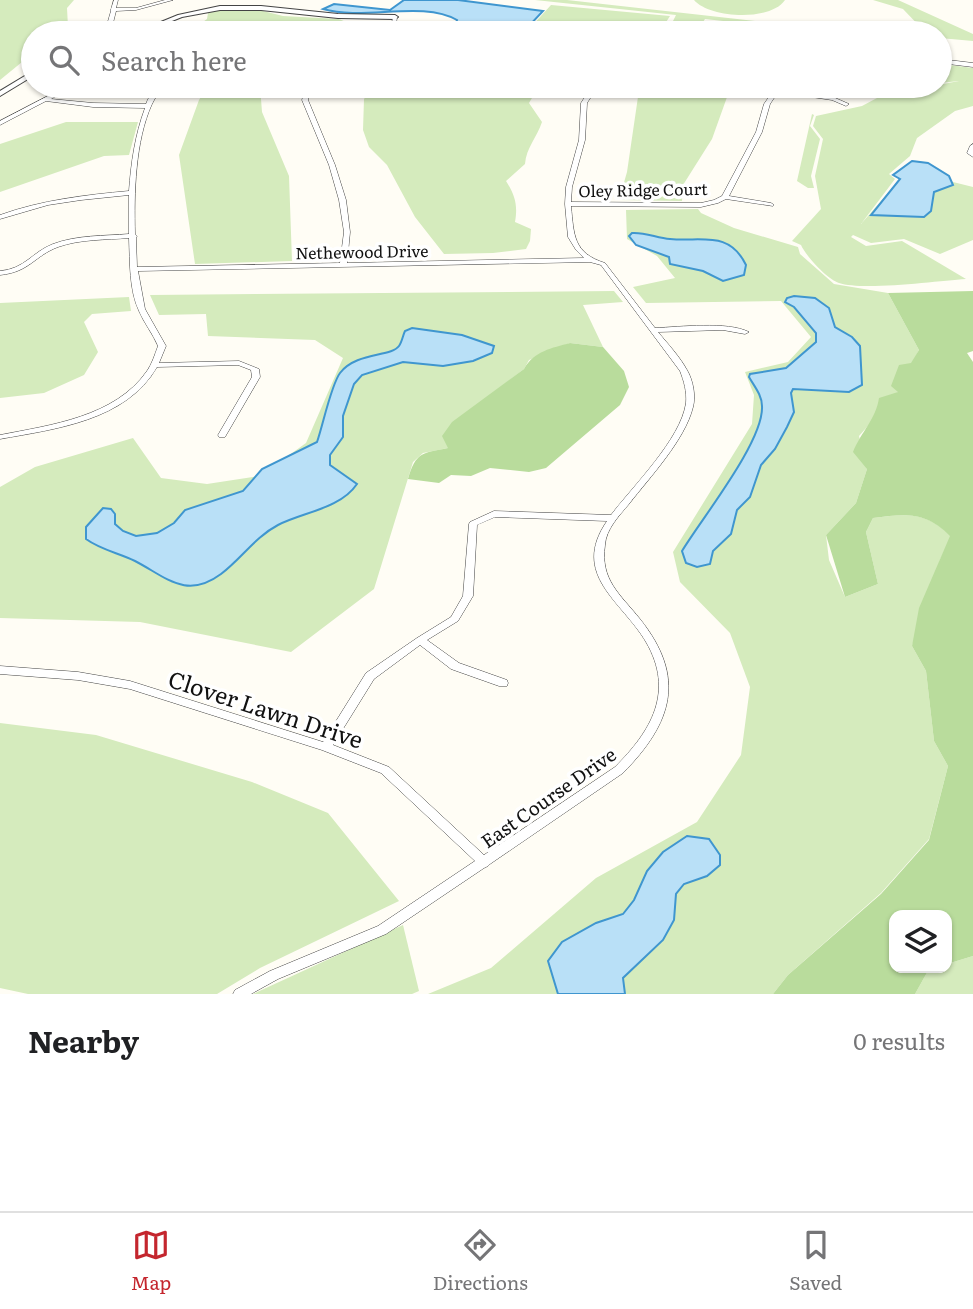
<!DOCTYPE html>
<html lang="en">
<head>
<meta charset="utf-8">
<style>
  body { margin:0; font-family:Literata,serif; background:#f2f2f2; color:#202124 }
  .controls { position:absolute; right:21px; bottom:21px; display:grid; overflow:hidden; border-radius:14px; box-shadow:0 2px 5px #0004 }
  .controls button { width:63px; height:63px; display:grid; place-items:center; padding:0; border:0; border-bottom:2px solid #e0e0e0; background:#fff; color:#202124; font:35px sans-serif }
  .list { margin:0; padding:0; list-style:none }
  h2 { display:flex; justify-content:space-between; align-items:center; height:91px; margin:0; padding:0 28px; font-size:30px }
  h2 small { font-size:23px; font-weight:400; color:#757577 }
  .icon { flex:none; width:38px; height:38px; fill:none; stroke:currentColor; stroke-width:2; stroke-linecap:round; stroke-linejoin:round }
  .map { position:relative; flex:none; width:973px; height:994px; overflow:hidden }
  .search { position:absolute; background:#fff; box-shadow:0 2px 5px #0004; left:21px; right:21px; top:21px; height:77px; display:flex; align-items:center; gap:18px; box-sizing:border-box; padding:0 24px; border-radius:38px; color:#757577; font-size:26px }
  .sheet { height:217px; background:#fff }
  nav { display:flex; justify-content:space-around; align-items:center; box-sizing:border-box; height:98px; border-top:2px solid #e0e0e0; background:#fff; font-size:19px; color:#757577 }
  nav a { display:grid; justify-items:center; gap:4px }
  nav .on { color:#c4262e }
  .map>svg:first-child { display:block }
</style>
</head>
<body>
<div class="map">
<svg width="973" height="994" viewBox="0 0 973 994">
  <rect width="100%" height="100%" fill="#fffdf5"/>
  <g fill="#d5ebbd">
    <path d="M0 0H74L67 8 68 27 63 33H33V53L0 80Z"/>
    <path d="M535 0H567L862 33H834L705 19 696 33 672 31 674 27 671 25 676 15Z"/>
    <path d="M694 0H785C770 22 709 18 694 0Z"/>
    <path d="M873 0H898L973 34V41L940 38V33H926L903 9Z"/>
    <path d="M551 5 670 16 659 33H518L530 28Z"/>
    <path d="M220 10 263 11 283 16 339 19 353 25C339 38 315 33 296 33L284 22 196 27 207 19 208 13Z"/>
    <path d="M942 64 973 68V106L955 111 917 138 910 156 889 174 895 179 861 224 900 179 893 175C922 153 921 161 949 176V181L973 187V240L940 254 904 239 871 243 853 235 851 237 866 246 902 241 966 279C937 281 863 291 839 283 827 279 806 256 801 245L792 241 821 209 815 176 823 139 813 126 816 116 862 106 892 90 906 91 959 81 940 83V75L945 76 940 73Z"/>
    <path d="M218 86H260L262 112 289 176 292 261 195 264 179 155 199 100 206 89Z"/>
    <path d="M374 86H539L529 103 542 122C537 137 526 148 525 164L506 181C515 195 518 205 515 222L531 229 530 241 526 249 493 253 444 254 415 217 387 165 369 147 363 130 364 99Z"/>
    <path d="M642 86H731L712 139 683 185 682 201 619 200 627 172 639 90Z"/>
    <path d="M812 114 814 115 810 126 820 139 811 176 814 188H808L797 181Z"/>
    <path d="M66 122H138L129 155 104 156 0 192V144Z"/>
    <path d="M698 209 701 213 734 228 798 247 800 254 834 284 888 293 919 350 898 392 859 436 867 469 856 503 826 535 829 560 845 597 878 584 866 532 873 518C907 514 925 511 951 536L940 560 912 646 926 671 934 741 948 766 929 839 881 893 788 975 773 994H428L491 968 596 878 697 822 741 755 750 687 730 633 680 582 673 552 752 424 754 395 745 372 788 362 811 337 781 301 646 303 633 287 675 278 657 256 627 239 626 210Z"/>
    <path d="M614 291 623 302 583 305 603 347 570 343 529 360 524 369 494 392 448 448 423 453 413 462 374 589 291 652 140 622 0 618V487L35 467 133 438 161 478 207 484 260 476 306 443 343 358 315 340 208 336 206 314 159 315 150 295Z"/>
    <path d="M129 297 131 311 92 314 84 322 98 352 84 375 44 393 0 398V303Z"/>
    <path d="M0 723 96 735 252 782 328 813 399 901 260 968 217 994H28L0 988Z"/>
    <path d="M403 925 419 991 412 994H253Z"/>
    <path d="M973 956V994H915L929 969 947 968V964Z"/>
  </g>
  <g fill="#b9dc9c">
    <path d="M973 291V351L967 353 973 362V956L947 964V915H894V968H933L929 969 915 994H773L788 975 881 894 929 840 948 766 934 741 926 671 912 646 919 608 950 536C925 511 906 514 873 518L866 532 878 584 845 597 826 535 856 503 867 469 853 452C861 432 876 419 879 398L898 392 891 386 899 365 911 363 919 350 888 293Z"/>
    <path d="M570 343 603 347 624 371 629 387 620 405 546 468 529 472 490 468 471 476 451 475 439 483 408 479C416 452 422 453 448 448L442 436 452 422 524 369C534 351 552 348 570 343Z"/>
  </g>
  <g fill="#b9e0f7" stroke="#3f96cf" stroke-width="2">
    <path d="M404 0H458L543 11 528 27 515 33H443L444 23H456L457 20C422 0 364 21 323 9L334 4 390 10Z"/>
    <path d="M912 161 928 163 949 176 953 185 934 192 931 211 924 217 871 215 900 179 893 175Z"/>
    <path d="M632 233C645 232 657 238 670 239 702 242 729 230 746 265L744 275 723 281 703 271 670 264 669 257 636 245 629 236Z"/>
    <path d="M794 296 815 298 829 308 835 327 852 337 860 346 862 385 849 392 793 389 791 393 794 412 787 427 775 449 761 465 750 497 737 510 731 534 713 551 710 564 697 567 686 563 682 551C702 518 764 441 762 406 762 395 754 386 749 377L750 374 786 368 816 342V333L794 307 785 302 787 298Z"/>
    <path d="M412 328 462 335 494 346 492 353 473 361 443 366 403 362 362 375 354 384 343 416V437L330 455V465L357 484C340 509 303 512 278 525 255 537 242 558 221 574 186 600 166 577 135 561 119 553 101 550 86 539V527L103 508 111 509 115 514V524L123 531 136 536 157 533 174 523 185 510 243 491 262 469 317 442C323 425 331 385 340 373 356 352 391 357 399 346 402 342 403 335 405 331Z"/>
    <path d="M687 836 709 839 720 855V865L707 876 684 884 676 894 674 920 663 940 623 978 625 994H558L548 961 562 942 596 923 623 914 634 900 647 871 663 852Z"/>
  </g>
  <g fill="none" stroke-linecap="round" stroke-linejoin="round">
    <defs>
      <g id="minor">
        <path d="M114 0H118L116 8H136L165 0H173L136 10 116 11 112 27 125 33H119L106 28 111 11 110 10 111 9Z"/>
        <path d="M395 16 397 17 395 33H390L393 17Z"/>
        <path d="M668 31H692L695 33H665Z"/>
        <path d="M940 59 973 63V67L940 63Z"/>
        <path d="M67 86H74L51 99 93 103 146 104 148 99 159 86H165C160 92 155 97 152 104 135 141 134 194 135 234L137 236 136 238 137 267 340 263 344 232 339 200 329 165 302 100 306 86H312L308 100 335 165 346 200 350 232 347 263 584 258 576 250 568 237 565 204 566 187 579 140 581 103 592 86H598L587 103 585 140 572 187 571 202 701 203 714 200 722 196 756 132 764 104 773 91 749 88 746 86H758L833 97 849 104 846 106 832 100 778 92 770 104 762 132 729 196 771 203 774 205 773 206 726 199 718 203 701 207 571 206C574 235 573 253 605 263L655 328C680 327 727 321 749 332L745 334 723 330 658 332C668 344 680 357 687 370 693 380 696 396 693 407 685 440 650 477 629 504 619 516 606 529 605 545 600 580 620 594 640 619 687 678 672 723 623 773L490 864 488 866 484 868 386 934 278 979 251 994H233L235 990 270 971 378 926 475 861 381 773 322 750 130 689 78 680 0 674V666L78 672 130 681 323 742 366 673 417 638 451 617 463 596 469 524 470 522 494 511 611 515C633 486 681 439 686 403 687 392 684 381 680 371L601 265 590 262 138 271 145 309 166 346 159 363 239 361 259 369 260 377 225 437H219L218 435 252 377 251 370 238 365 157 367C126 421 55 429 0 439V435C51 425 115 417 147 371 152 364 155 354 158 346 153 334 144 323 139 311 129 290 130 262 129 238 106 240 80 239 58 247 34 256 30 272 0 275V271C25 269 32 252 53 244 77 235 104 236 129 234V195L81 200 48 205 0 219V215C42 200 85 195 129 191 131 163 135 135 145 108L93 107 46 101 0 125V121ZM495 517 607 521C570 575 622 601 646 642 675 692 651 731 615 767L484 855 389 767 333 745 374 679 420 645 451 669 499 686H507L508 683 507 680 459 663 427 640 458 621 473 596 477 525Z"/>
        <path d="M973 144V157L967 153 970 146Z"/>
      </g>
      <g id="tertiary">
        <path d="M220 6H261L338 14 395 15 398 17 395 19 338 18 261 10H220L182 17 142 33H134L178 15Z"/>
        <path d="M33 71V76L0 96V91Z"/>
      </g>
    </defs>
    <use href="#minor" stroke="#444" stroke-width="1"/>
    <use href="#tertiary" stroke="#444" stroke-width="2"/>
    <use href="#minor" fill="#fff" fill-rule="evenodd"/>
    <use href="#tertiary" fill="#fff" fill-rule="evenodd"/>
  </g>
  <g text-anchor="middle" dominant-baseline="central" stroke-width="7" stroke-linejoin="round" paint-order="stroke">
    <g font-size="16" fill="#111" stroke="#fff">
      <text transform="translate(643 189) rotate(-1)">Oley Ridge Court</text>
      <text transform="translate(362 251) rotate(-1)">Nethewood Drive</text>
    </g>
    <g font-size="19" fill="#111" stroke="#fff">
      <text transform="translate(548 797) rotate(-35)">East Course Drive</text>
    </g>
    <g font-size="23" fill="#111" stroke="#fff">
      <text transform="translate(266 708) rotate(18)">Clover Lawn Drive</text>
    </g>
  </g>
</svg>
<div class="controls">
<button><svg class="icon" aria-label="layers" viewBox="0 0 24 24"><path d="M12 4l9 5-9 5-9-5zM3 14l9 5 9-5"/></svg></button>
</div>
<div class="search"><svg class="icon" aria-label="search" viewBox="0 0 24 24"><circle cx="10" cy="10" r="6"/><path d="M15 15l6 6"/></svg>Search here</div>
</div>
<section class="sheet">
<h2>Nearby<small>0 results</small></h2>
<ul class="list">
</ul>
</section>
<nav>
<a class="on"><svg class="icon" aria-label="map" viewBox="0 0 24 24"><path d="M3 6l6-2 6 2 6-2v14l-6 2-6-2-6 2zM9 4v14M15 6v14"/></svg>Map</a>
<a><svg class="icon" aria-label="directions" viewBox="0 0 24 24"><path d="M12 3l9 9-9 9-9-9zM9 14v-3h6M13 9l2 2-2 2"/></svg>Directions</a>
<a><svg class="icon" aria-label="saved" viewBox="0 0 24 24"><path d="M7 4h10v16l-5-4-5 4z"/></svg>Saved</a>
</nav>
</body>
</html>
